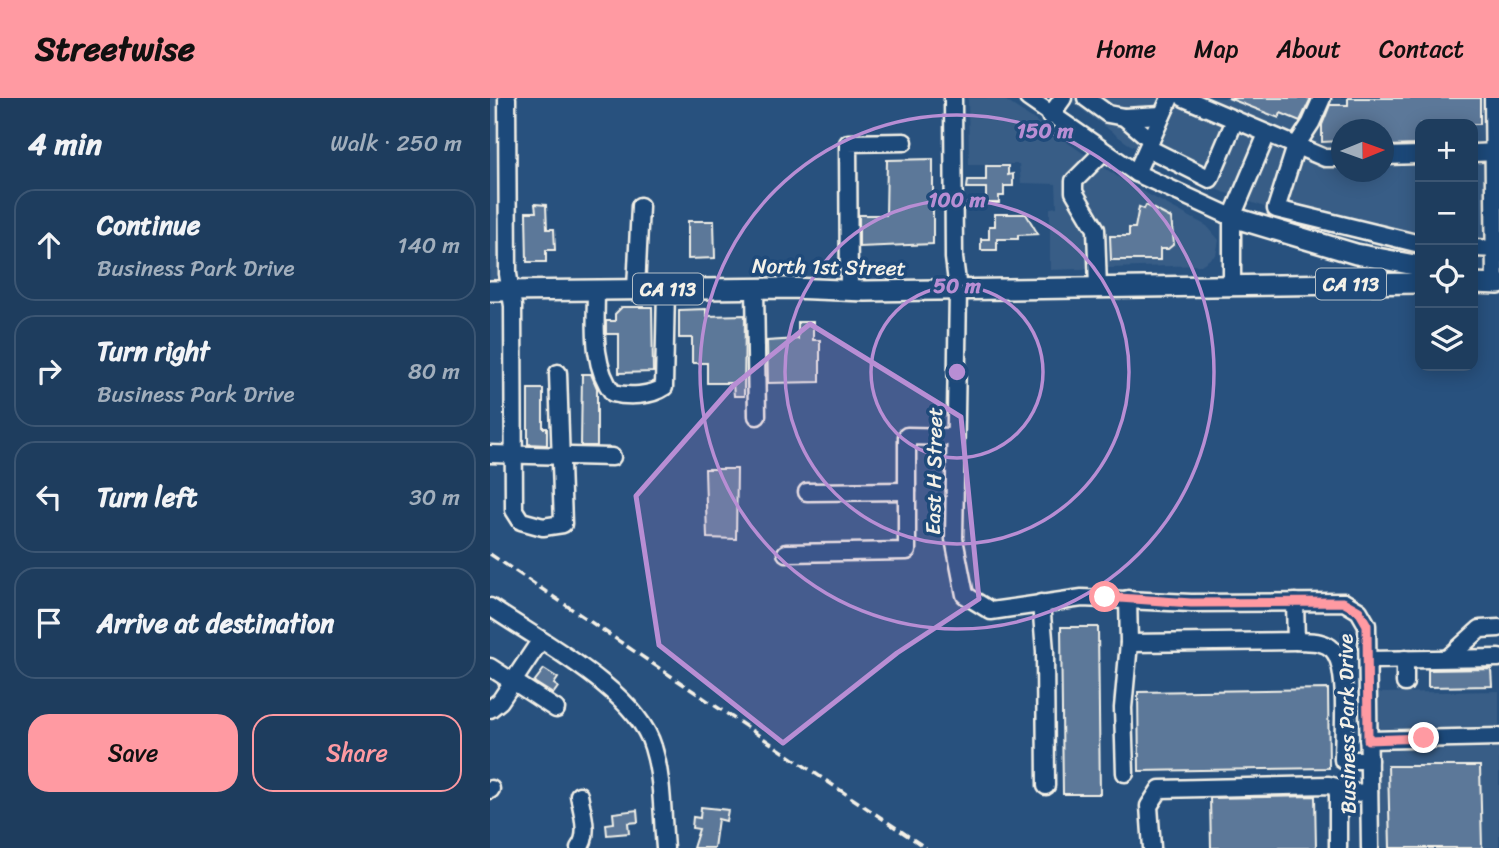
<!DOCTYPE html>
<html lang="en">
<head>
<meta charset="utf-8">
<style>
  body { margin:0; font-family:Sriracha,sans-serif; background:#264464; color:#f1f3f6 }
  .controls { position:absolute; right:21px; top:21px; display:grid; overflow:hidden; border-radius:14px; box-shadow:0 4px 18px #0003 }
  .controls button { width:63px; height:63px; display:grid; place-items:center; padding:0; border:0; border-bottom:2px solid #3c5673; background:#1e3d5e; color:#f1f3f6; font:35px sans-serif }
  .compass { position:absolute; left:841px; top:21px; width:63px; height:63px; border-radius:50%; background:#1e3d5e; box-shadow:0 4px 18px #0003; rotate:89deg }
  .stop { position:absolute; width:21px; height:21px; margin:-16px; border:5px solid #ff9aa2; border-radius:50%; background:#fff }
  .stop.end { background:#ff9aa2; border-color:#fff; box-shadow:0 2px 7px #0008 }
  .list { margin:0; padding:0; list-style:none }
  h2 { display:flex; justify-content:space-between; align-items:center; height:91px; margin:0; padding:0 28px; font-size:30px }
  h2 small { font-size:23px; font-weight:400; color:#a1aebc }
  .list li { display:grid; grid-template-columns:46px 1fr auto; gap:21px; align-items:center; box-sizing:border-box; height:112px; margin:0 14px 14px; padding:0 14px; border:2px solid #3c5673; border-radius:21px }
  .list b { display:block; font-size:26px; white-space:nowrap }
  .list p { margin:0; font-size:23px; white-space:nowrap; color:#a1aebc }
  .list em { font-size:23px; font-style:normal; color:#a1aebc }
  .actions { display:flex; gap:14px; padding:21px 28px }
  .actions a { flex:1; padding:16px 0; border:2px solid #ff9aa2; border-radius:21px; text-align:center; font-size:24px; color:#ff9aa2 }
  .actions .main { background:#ff9aa2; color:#111 }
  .icon { flex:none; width:38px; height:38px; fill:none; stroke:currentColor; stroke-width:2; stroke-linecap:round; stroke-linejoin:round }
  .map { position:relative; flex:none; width:1009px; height:750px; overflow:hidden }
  header { display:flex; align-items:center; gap:42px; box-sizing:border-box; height:98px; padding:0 35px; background:#ff9aa2; color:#111 }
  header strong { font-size:33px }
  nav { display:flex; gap:38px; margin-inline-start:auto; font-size:24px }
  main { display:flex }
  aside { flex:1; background:#1e3d5e }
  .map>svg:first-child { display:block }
</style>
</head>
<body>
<header>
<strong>Streetwise</strong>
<nav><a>Home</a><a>Map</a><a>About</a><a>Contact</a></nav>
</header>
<main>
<aside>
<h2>4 min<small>Walk · 250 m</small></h2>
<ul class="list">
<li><svg class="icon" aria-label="ahead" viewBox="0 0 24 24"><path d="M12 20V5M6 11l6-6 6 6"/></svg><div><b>Continue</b><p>Business Park Drive</p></div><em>140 m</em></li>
<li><svg class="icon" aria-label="right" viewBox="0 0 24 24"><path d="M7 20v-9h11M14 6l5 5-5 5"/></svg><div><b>Turn right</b><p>Business Park Drive</p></div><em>80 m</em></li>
<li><svg class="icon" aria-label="left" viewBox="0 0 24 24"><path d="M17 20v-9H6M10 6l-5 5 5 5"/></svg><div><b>Turn left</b></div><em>30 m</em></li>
<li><svg class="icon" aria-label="arrive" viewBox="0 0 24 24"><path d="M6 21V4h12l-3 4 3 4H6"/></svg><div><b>Arrive at destination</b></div></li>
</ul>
<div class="actions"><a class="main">Save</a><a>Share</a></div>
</aside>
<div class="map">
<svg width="1009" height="750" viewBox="0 0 1009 750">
  <rect width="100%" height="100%" fill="#28517e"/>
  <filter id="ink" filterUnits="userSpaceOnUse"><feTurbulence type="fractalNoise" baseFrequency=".0143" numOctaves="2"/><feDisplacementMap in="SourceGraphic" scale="14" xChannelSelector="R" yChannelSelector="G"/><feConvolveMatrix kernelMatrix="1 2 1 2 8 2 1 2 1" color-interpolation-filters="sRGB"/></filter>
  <g filter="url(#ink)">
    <g fill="#375d86" fill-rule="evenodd">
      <path d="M0 0H7L8 175 6 181 0 182Z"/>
      <path d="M478 0H512L637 85 717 128 729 142 726 157 711 167 560 172V110L567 109 566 86 531 85 529 66H479Z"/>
      <path d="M582 0H1009V156L983 157V26H930V151L802 119 725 91 637 45 580 3ZM852 32H894V74H852Z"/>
      <path d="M1009 593V750H890L889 595Z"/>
    </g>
    <g fill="#5b7899" stroke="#f4f1e8" stroke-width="2">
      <path d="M738 0H821L810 23 791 15 789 20Z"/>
      <path d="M858 0H990V26H930V47L893 48V32H851V43L832 44V27L840 7H858Z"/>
      <path d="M443 61V146L369 149V117H396L397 62Z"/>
      <path d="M496 68H518V77L523 76V88H514V98H509V105H496V90H477L478 82H496Z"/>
      <path d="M45 106 56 107 57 131H64L65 152H56V164H37L36 114H46Z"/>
      <path d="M656 107 681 120 684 146 678 151H670V162H621L620 138H639V130H645L649 109 654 111Z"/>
      <path d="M505 116H536L548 136 528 137V141H507V152H491V141H499V128H505Z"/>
      <path d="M198 123H224L225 160 198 161Z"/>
      <path d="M132 209H162L163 274 129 275V236H116V223H125V216Z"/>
      <path d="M216 211V218L255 217 254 298H244L243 285H217V265H202V240H189V212Z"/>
      <path d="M308 224H323V242H330V284L278 285 277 243 308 241Z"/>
      <path d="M92 276H101L107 290V348H91Z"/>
      <path d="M38 291H53V330H57V347L38 346Z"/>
      <path d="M215 371H247L246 441 217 440Z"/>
      <path d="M571 529H608L610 696H573Z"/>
      <path d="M54 571 68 580 64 586 68 589 63 596 44 584Z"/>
      <path d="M1001 571 1002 588 938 589V572Z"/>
      <path d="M838 591 839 670 649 673 648 594Z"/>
      <path d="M898 668H990L992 750H900Z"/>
      <path d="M825 698 826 750H721L720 700Z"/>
      <path d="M211 709 238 712 236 723 228 721 224 750H203L209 731 202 730 203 719 210 720Z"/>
      <path d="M147 712 148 724 138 725 139 735 117 737 116 726 124 725 123 715Z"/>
    </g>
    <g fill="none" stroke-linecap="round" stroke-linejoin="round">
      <defs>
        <g id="minor">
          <path d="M17 0 18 176 23 208 24 412 31 423 53 429 73 426 68 275"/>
          <path d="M463 0 464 160 468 192 464 441 475 497 501 513 592 500 701 505 854 504 869 513 877 527 880 750"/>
          <path d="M538 0 646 75 742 119"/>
          <path d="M596 0 618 16 634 19 661 42"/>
          <path d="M694 0 835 60H852"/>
          <path d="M832 0 821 25 806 48 786 111 930 146"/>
          <path d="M1003 0 1005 186"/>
          <path d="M560 18 573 0"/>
          <path d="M634 19 672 17"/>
          <path d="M658 50 720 81 745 22"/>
          <path d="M983 55 1009 54"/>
          <path d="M894 58 930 57"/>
          <path d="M646 75 680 0"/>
          <path d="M983 150 1009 151"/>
          <path d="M742 188V119L777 36"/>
          <path d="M265 190 267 318"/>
          <path d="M608 190 606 131 584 94V83L613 54"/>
          <path d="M146 191 150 108"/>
          <path d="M106 192C106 226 101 267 123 295 138 299 161 298 174 289L176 191"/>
          <path d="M359 193 358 45 414 44"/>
          <path d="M0 356 122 359"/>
          <path d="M317 394 417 393"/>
          <path d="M296 455 417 453V338L465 339"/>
          <path d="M638 501 639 545 806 543 805 504"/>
          <path d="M551 505 555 553 556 688"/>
          <path d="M0 509C48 542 147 593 163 649 173 681 172 717 175 750"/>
          <path d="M806 543C818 544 834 542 843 552 859 569 853 637 853 662H879"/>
          <path d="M959 559 990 531 1009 530"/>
          <path d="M915 561V585"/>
          <path d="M878 562 1009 560"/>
          <path d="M0 569 23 584"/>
          <path d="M23 583 66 611"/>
          <path d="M0 611 10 603 50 543"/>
          <path d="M878 642 1009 639"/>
          <path d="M635 675 633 610 639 545"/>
          <path d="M0 692 1 691"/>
          <path d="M89 750C100 737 92 713 89 697"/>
          <path d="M662 750 659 708 670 691 839 687 846 689 848 696"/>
          <path d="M848 750V696L879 694"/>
        </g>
        <g id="major">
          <path d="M742 119 866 156 930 168"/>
          <path d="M983 185 1009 186"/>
          <path d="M0 193 300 190 375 193 930 185"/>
        </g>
      </defs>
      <use href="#minor" stroke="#f4f1e8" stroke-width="21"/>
      <use href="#major" stroke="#f4f1e8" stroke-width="24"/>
      <use href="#minor" stroke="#1f4a7a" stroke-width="16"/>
      <use href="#major" stroke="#1f4a7a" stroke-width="19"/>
      <path stroke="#f4f1e8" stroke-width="3.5" stroke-dasharray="10 5" stroke-linecap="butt" d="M0 456 436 750"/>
    </g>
  </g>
  <g fill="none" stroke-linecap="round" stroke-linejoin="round" filter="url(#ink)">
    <path stroke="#ff9aa2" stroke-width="9" d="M615 499 701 505 853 504 869 513 877 527 878 642 934 640"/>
  </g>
  <path fill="#b88ed4" fill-opacity="0.2" stroke="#b88ed4" stroke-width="5" stroke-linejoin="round" d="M320 226 471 319 489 501 407 555 293 645 169 547 146 398 243 288Z"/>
  <g fill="none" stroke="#b88ed4" stroke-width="3.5">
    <circle cx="467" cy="274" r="86"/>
    <circle cx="467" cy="274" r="172"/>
    <circle cx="467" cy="274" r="257"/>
  </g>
  <g text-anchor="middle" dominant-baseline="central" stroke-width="7" stroke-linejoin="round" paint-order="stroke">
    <g fill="#1f4a7a" stroke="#b4bfc7" stroke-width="2">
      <rect x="826" y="170.5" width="70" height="31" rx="5"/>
      <rect x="143" y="175.5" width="70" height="31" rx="5"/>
    </g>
    <g font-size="19" font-weight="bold" fill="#f4f1e8">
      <text x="861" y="186">CA 113</text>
      <text x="178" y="191">CA 113</text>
    </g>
    <g font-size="21" fill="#f4f1e8" stroke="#1f4a7a">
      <text transform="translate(339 169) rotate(1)">North 1st Street</text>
      <text transform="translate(444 373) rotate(-89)">East H Street</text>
      <text transform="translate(857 626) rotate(-91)">Business Park Drive</text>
    </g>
  </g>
  <circle cx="467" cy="274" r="10" fill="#b88ed4" stroke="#1f4a7a" stroke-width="3.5"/>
  <g font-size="21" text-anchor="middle" font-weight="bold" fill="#b88ed4" stroke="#1f4a7a" stroke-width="7" stroke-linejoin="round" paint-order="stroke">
    <text x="555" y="40">150 m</text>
    <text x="467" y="109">100 m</text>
    <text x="467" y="195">50 m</text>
  </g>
</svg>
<div class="controls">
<button>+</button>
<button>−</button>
<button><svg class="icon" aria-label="locate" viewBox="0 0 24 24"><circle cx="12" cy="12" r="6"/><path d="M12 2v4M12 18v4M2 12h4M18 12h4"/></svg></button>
<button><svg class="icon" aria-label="layers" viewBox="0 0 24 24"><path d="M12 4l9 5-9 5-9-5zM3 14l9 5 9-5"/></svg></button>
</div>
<svg class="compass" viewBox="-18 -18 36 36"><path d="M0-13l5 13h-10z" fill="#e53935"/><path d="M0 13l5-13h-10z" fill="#a1aebc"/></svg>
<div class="stop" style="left:615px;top:499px"></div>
<div class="stop end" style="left:934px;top:640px"></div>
</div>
</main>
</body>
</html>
